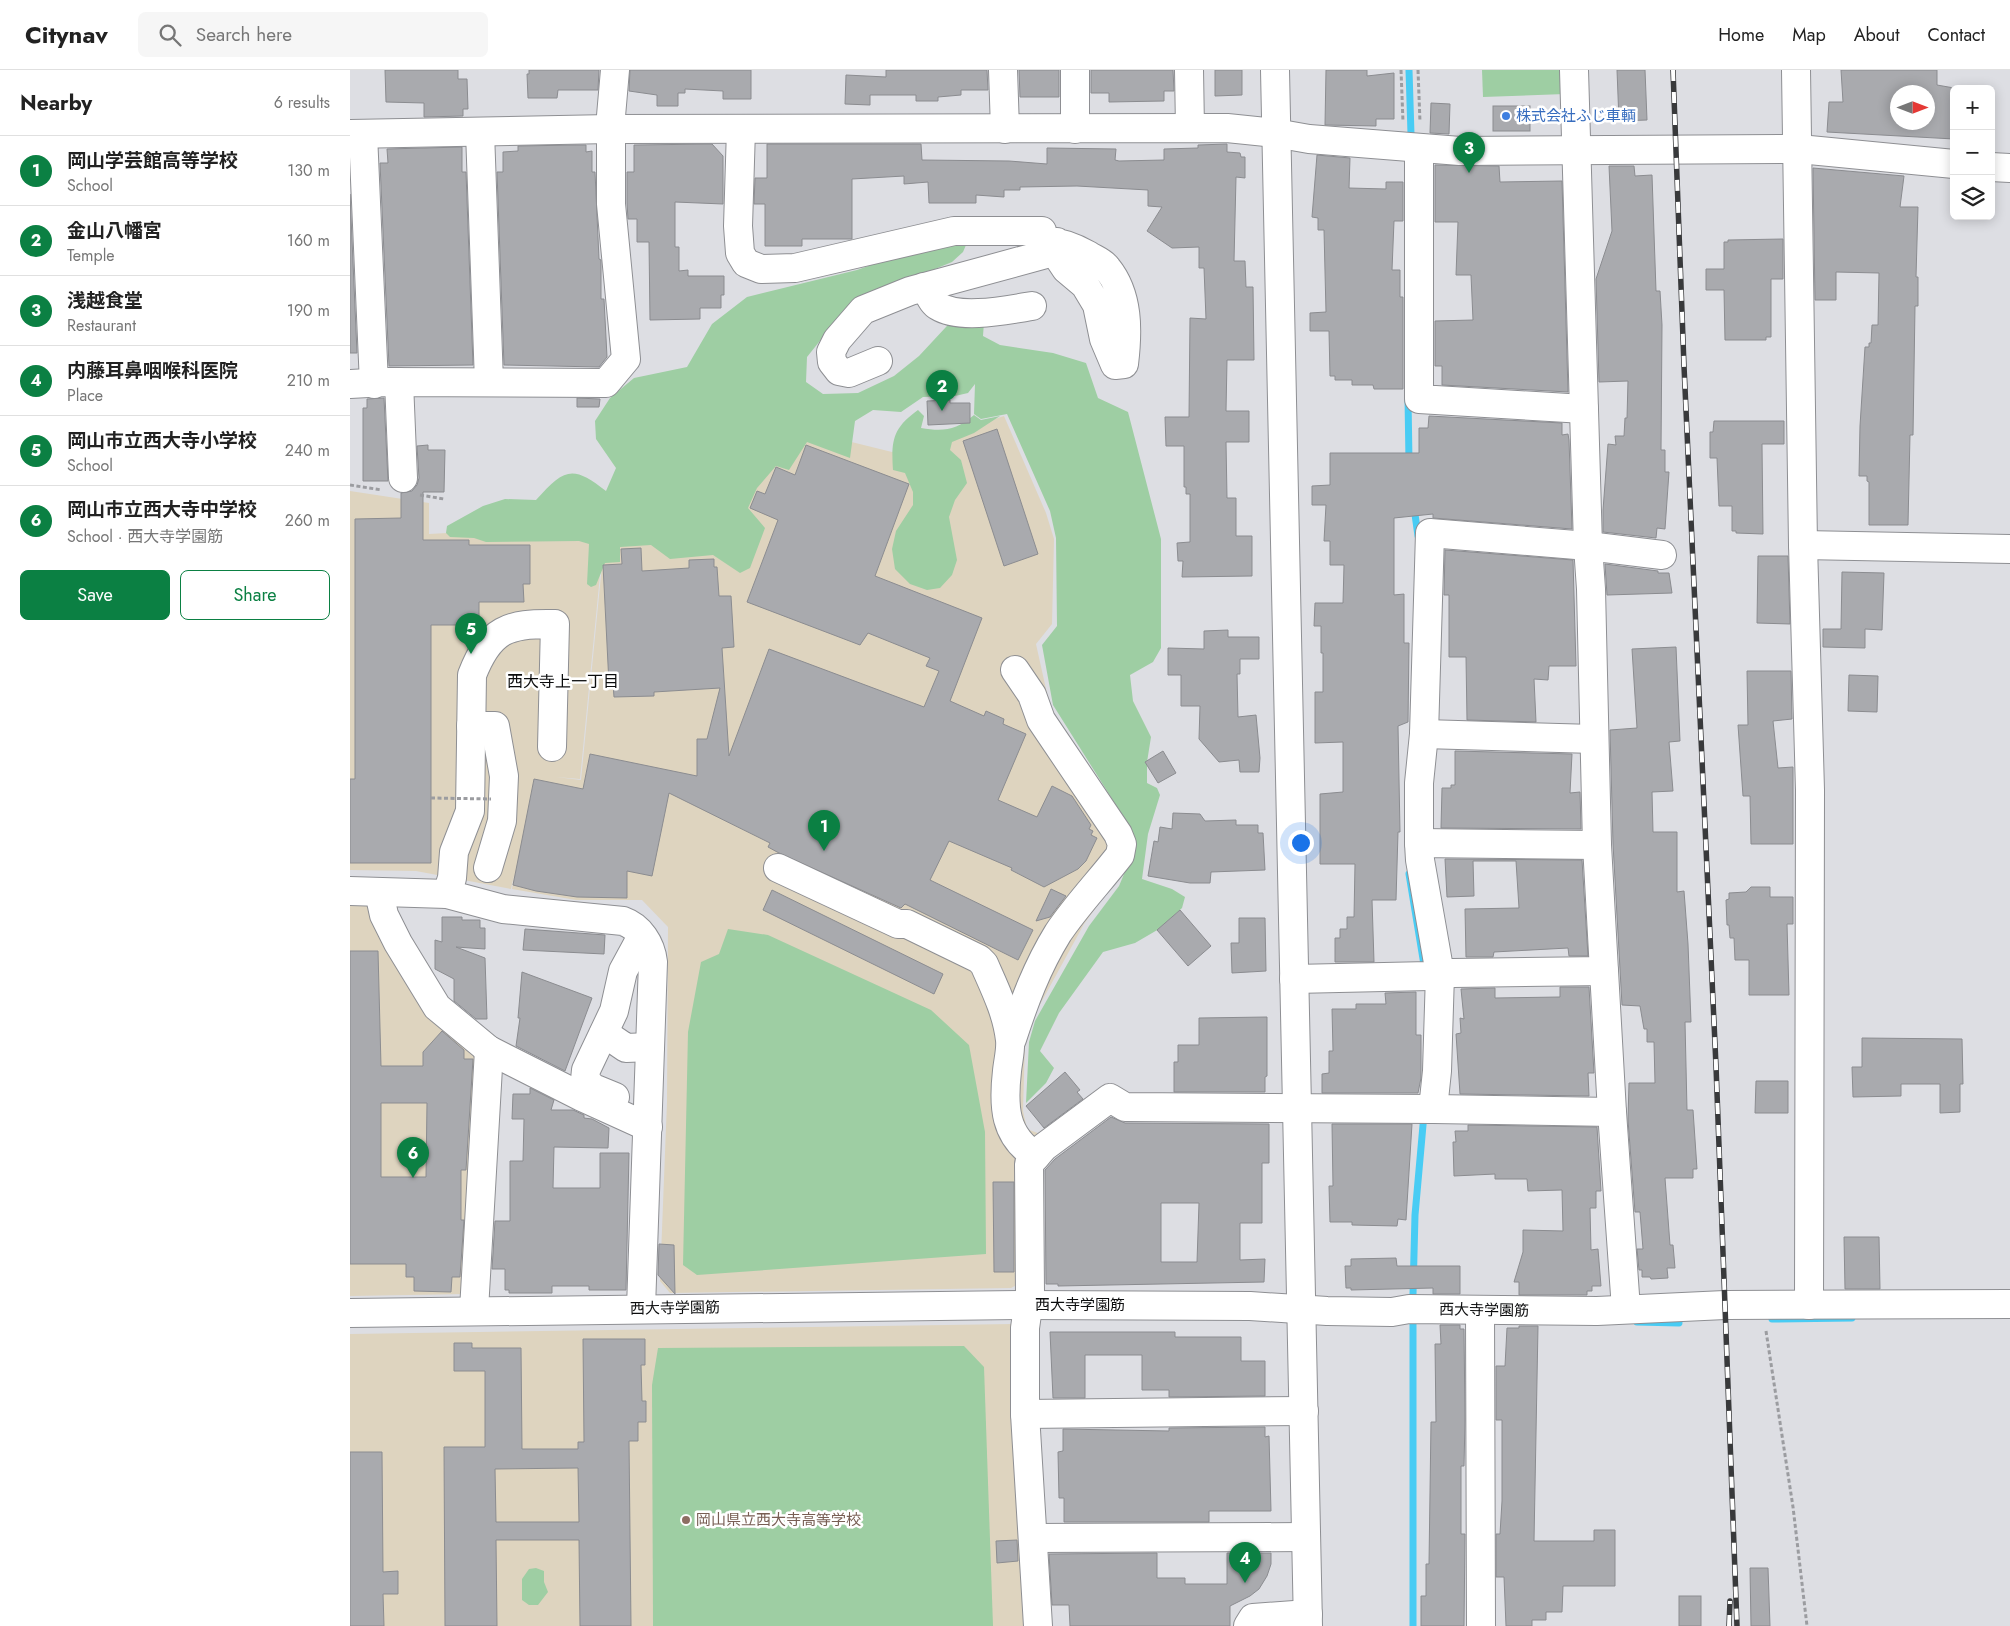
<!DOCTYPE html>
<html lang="en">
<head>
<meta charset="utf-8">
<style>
  body { margin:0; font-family:Jost,"Noto Sans JP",sans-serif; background:#f6f6f6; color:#222 }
  .controls { position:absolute; right:15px; top:15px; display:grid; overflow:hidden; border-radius:8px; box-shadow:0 2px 12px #0003 }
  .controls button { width:45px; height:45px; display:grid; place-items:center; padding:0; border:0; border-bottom:1px solid #e0e0e0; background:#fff; color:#222; font:25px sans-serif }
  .compass { position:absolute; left:1540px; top:15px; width:45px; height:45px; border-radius:50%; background:#fff; box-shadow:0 2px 12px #0003; rotate:90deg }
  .you { position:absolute; left:950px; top:772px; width:18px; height:18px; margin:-12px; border:4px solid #fff; border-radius:50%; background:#1a73e8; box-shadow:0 0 0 8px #1a73e833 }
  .badge { display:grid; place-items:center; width:32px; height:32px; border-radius:50%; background:#0b8043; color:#fff; font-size:16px; font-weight:700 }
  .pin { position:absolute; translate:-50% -41px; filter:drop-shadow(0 1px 2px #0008) }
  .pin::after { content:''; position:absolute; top:26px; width:18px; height:15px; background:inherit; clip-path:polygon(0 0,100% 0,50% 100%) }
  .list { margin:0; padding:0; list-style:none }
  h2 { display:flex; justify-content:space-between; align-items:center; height:65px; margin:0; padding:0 20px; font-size:21px }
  h2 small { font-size:16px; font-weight:400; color:#767676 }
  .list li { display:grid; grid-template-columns:32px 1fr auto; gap:15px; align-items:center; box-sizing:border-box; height:70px; padding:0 20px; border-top:1px solid #e0e0e0 }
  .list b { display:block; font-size:19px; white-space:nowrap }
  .list p { margin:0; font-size:16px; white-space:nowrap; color:#767676 }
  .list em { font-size:16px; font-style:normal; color:#767676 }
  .actions { display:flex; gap:10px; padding:15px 20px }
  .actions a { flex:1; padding:11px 0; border:1px solid #0b8043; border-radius:8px; text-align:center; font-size:18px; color:#0b8043 }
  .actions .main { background:#0b8043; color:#fff }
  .icon { flex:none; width:28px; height:28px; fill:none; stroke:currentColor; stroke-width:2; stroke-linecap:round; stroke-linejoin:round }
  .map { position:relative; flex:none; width:1660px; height:1556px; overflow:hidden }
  header { display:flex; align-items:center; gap:30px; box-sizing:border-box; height:70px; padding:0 25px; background:#fff; border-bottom:1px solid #e0e0e0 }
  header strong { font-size:24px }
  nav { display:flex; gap:28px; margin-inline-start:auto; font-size:18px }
  .search { width:350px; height:45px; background:#f6f6f6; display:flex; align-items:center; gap:12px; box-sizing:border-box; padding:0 18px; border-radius:8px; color:#767676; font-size:19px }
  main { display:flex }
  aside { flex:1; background:#fff }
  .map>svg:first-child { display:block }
</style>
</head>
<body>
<header>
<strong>Citynav</strong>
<div class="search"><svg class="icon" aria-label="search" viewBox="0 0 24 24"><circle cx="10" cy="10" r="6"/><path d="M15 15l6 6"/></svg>Search here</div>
<nav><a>Home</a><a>Map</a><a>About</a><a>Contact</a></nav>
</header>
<main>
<aside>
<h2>Nearby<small>6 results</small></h2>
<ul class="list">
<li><span class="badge">1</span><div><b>岡山学芸館高等学校</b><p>School</p></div><em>130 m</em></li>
<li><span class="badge">2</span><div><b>金山八幡宮</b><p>Temple</p></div><em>160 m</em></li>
<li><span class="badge">3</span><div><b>浅越食堂</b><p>Restaurant</p></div><em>190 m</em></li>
<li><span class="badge">4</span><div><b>内藤耳鼻咽喉科医院</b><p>Place</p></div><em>210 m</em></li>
<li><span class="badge">5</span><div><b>岡山市立西大寺小学校</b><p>School</p></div><em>240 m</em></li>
<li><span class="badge">6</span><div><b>岡山市立西大寺中学校</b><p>School · 西大寺学園筋</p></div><em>260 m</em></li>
</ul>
<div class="actions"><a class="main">Save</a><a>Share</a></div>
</aside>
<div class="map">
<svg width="1660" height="1556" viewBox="0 0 1660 1556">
  <rect width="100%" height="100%" fill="#dddee3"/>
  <g fill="#ded4bf">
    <path d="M654 346 696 443 704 469 702 554 686 574 700 637 774 755 776 796 734 854 681 951 675 971 673 1041 677 1059 698 1067 674 1211 661 1218 320 1223 310 1211 317 1032 318 857 292 830H226L162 819 164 805 161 819 66 801 0 800V421L79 433V464L255 454 230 709 206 707 231 710 256 454 465 363 542 382Z"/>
    <path d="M0 833H21L134 991 118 1224 0 1226Z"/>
    <path d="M663 1254 678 1556H0V1264Z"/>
  </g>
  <g fill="#9ecea3">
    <path d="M1132 0H1214L1215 24 1133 27Z"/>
    <path d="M589 171 616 175 613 182 602 192 568 206 481 257 457 287 456 312 473 324 508 323 544 306 569 286 609 243 634 252 633 266 650 275 703 283 736 293 748 328 778 342 811 469V578L803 592 780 605 783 631 801 667 797 692V713L807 718 810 725 798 764 792 809 822 819 835 827 832 838 809 859 785 873 753 882 709 943 690 981 704 998 696 1013 676 1033 679 972 685 951 739 856 769 816 785 778 774 748 703 635 692 575 707 556 706 468 700 441 657 344 631 349 624 344 625 314 618 323 605 326 573 327 551 342 523 340 505 351 500 388 457 372 439 400 426 396 407 418 398 438 415 458 400 498 390 503 363 485 320 489 301 475 270 477V492L255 493 246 515 241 517 237 514 239 474 229 471 136 472 124 468 100 467 96 463 97 456 133 436 155 429 186 430C214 399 222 394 256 421L266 398 246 369 245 351 260 328 284 308 337 297 362 254 397 227 507 200Z"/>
    <path d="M568 340 574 346 571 358C594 362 606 360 624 345L631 350 650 346 624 363 602 372 600 380 611 390 617 413 605 430 599 447 607 490 602 505 590 518 577 520 560 514 545 499 542 479 546 461 563 435V422L555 403 543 400C541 370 543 358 568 340Z"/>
    <path d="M378 859 418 865 581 940 619 975 635 1062 636 1184 347 1205 333 1195 338 962 351 892 369 884Z"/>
    <path d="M614 1276 634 1297 643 1556H303L302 1315 308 1278Z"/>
    <path d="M186 1498 194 1501V1512L198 1522 188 1535H179L172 1530V1509L179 1499Z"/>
  </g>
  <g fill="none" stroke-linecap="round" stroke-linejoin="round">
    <g stroke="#48ccf4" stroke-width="7">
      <path d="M1059 0 1061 64"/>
      <path d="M1058 327 1059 392"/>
      <path d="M1064 437 1068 466"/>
      <path d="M1059 804 1075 901"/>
      <path d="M1063 1224 1065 1145 1074 1044"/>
      <path d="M1422 1249 1502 1248"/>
      <path d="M1287 1252 1329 1253"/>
      <path d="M1063 1556V1250H1069"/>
    </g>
  </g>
  <g fill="#a9aaae" stroke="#8b8c90" fill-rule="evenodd">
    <path d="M35 0H108V9H117L118 39H113V46L74 47V33L36 32Z"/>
    <path d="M179 0H249L248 20H208L207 28H178L177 4H179Z"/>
    <path d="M280 0H401V29H373V21L335 19V23H328V36H307V25L279 21Z"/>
    <path d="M536 0H637L638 20H611V25L588 27V31H566V25H520V35L495 34 496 5 536 7Z"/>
    <path d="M669 0H709V27H670Z"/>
    <path d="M741 0H823L824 21H814V31L759 32V23H741Z"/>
    <path d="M865 0H892V25L865 26Z"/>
    <path d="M976 0H1017V6L1044 3V49H1026V56L975 55Z"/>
    <path d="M1267 0H1295L1297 50 1269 51Z"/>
    <path d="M1491 0H1587V15L1604 18V69L1477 62 1479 32H1493ZM1548 22H1578V52H1548Z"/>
    <path d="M1081 33 1100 34 1099 64 1080 63Z"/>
    <rect x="1143" y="36" width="37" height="25"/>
    <path d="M362 74 373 86V134L325 132V177H329V201L338 200V206H374V225H371V238H350V249L300 250 299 172H287V149H278L277 133V102H284V75Z"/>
    <path d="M417 74H571L572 90 659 91 697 94V78L766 79 765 90 769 91 814 90V79L848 78V75L877 74V82L890 83 891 87H895V108L886 107 884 191H895L896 217H903L904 290H877L876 341H899V372H876L877 428H886V466H902V506L832 507 833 491H828L827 473 840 472V424H836V417H834V376H816L815 347H839L840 248 856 249 854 198H849V177L822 178 797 161 812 137 798 136V120L727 116 670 117V120H654V127L626 125V133H579L578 112 554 114V106L502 109V169H452V176H415V134H404L405 108H417Z"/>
    <path d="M226 75H236V82L242 81V102H245L249 189 251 190V229H254L257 287 249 297 154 295 147 102H153V82L168 81V76Z"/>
    <path d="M112 77V102H116L123 295 39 296 30 93H38L37 79Z"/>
    <path d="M967 85 1000 88 999 118 1036 119V112H1053V151H1044L1042 200H1050V227H1053V319H1024L1023 315H1002V310H985V306H980L979 261H960V243L976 242 974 160H968V148L962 147Z"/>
    <path d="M1085 95 1149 96 1150 112 1212 111 1218 322 1092 315V296H1085V251L1123 250 1121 205H1106L1108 152H1085Z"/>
    <path d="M1259 96H1284L1285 106 1302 105 1306 221H1310L1312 255 1311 380H1315V402H1319L1315 459 1307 458 1306 468 1253 462V440L1258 374 1266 375 1265 366H1274L1275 348H1277L1278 311 1249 312 1246 209 1262 161Z"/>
    <path d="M1463 98 1554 106 1550 137H1568L1566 207H1568V236H1565L1563 365H1560L1558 455H1519V412L1517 411V406H1509L1510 356 1515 277H1519V273H1521L1522 255H1528L1529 203 1486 202V230H1465Z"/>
    <path d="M0 124 7 283H0Z"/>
    <path d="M1433 169V209H1421V267H1416V270H1375L1374 220H1356V199H1374V172H1378V170Z"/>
    <path d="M34 328 38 411H13V338H17V329Z"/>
    <path d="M227 328 250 329 249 337H227Z"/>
    <path d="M600 330V333H620V353L578 355 577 331Z"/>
    <path d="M1079 346 1212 353V365L1218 364 1219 370 1222 459 1083 448V444L1044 448V525L1054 524V573H1059L1058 652 1048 656 1050 762H1048L1046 830H1022L1024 892H985V868H990V859H997V847H1004L1005 794H970V724L993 722V672L965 673V622H973V583H971V556H964L965 533H993L994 495H980V471H974L976 435H962V416L980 415V383H1069V358H1078Z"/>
    <path d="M1364 351H1434V374H1412L1413 464 1386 463V461H1382V436H1369L1367 388H1360V362H1363Z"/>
    <path d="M647 359 688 484 654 496 613 371Z"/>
    <path d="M78 375V380H95L94 422H73V470H119V475H180V514H173L174 532H129V555H81V793H0V709H5V449L51 448V423L62 421 67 415 69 408 67 376Z"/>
    <path d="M456 375 559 414 525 506 632 548 600 631 634 646 636 641 654 649 653 654 676 664 648 730 687 747 702 716 722 726 741 755 739 759 743 761 741 765 747 768 736 791 728 799 694 817 661 800 662 798 599 771 580 810 683 860 668 890 555 834 551 838 429 783 418 777 420 773 319 723 302 806 277 801V828L227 827 186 821 163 815 184 709 233 719 240 684 347 706V669H357L370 618 304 622V626L264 627 263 614H259L253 495 272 494 271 479 291 478 292 501 339 498V490L364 489V497H367L369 526H381L384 577 372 578 379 686 419 579 574 637 589 601 576 596 580 588 518 563 510 575 397 532 428 450 400 438 407 421 415 424 426 397 445 405Z"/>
    <path d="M1095 480 1223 490 1226 596H1199L1198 610 1184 609 1186 652 1117 650 1116 587H1099V525H1094Z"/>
    <path d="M1408 486H1438L1440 554 1407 553Z"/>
    <path d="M1255 494 1308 501V503H1319L1322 523 1257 525Z"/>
    <path d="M1492 502 1534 503 1532 560 1515 559V578L1473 577V559H1491Z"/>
    <path d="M878 560V567H909V589H890V604H887L888 647 906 645 910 688 909 702H890L889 690 869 692 849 669 850 636H831V605H818V578L854 579V561Z"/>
    <path d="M1326 577 1330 671 1319 672 1323 721 1302 722 1303 762H1327V822L1334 821 1338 874 1341 952H1335L1337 1040H1343L1347 1099H1343V1108H1315L1320 1175H1323L1325 1198H1317L1318 1208 1301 1209 1300 1207H1292V1200H1289L1287 1179H1293L1290 1142H1285L1278 1050 1279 1013H1305L1304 972H1297V959H1294L1290 936 1272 935 1263 774 1260 660 1287 658 1282 579Z"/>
    <path d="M1397 601H1441L1442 649 1423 651 1428 698 1443 697V774H1401L1400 726H1393L1388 655H1398Z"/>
    <path d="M1499 605 1528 606 1527 642 1498 641Z"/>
    <path d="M813 681 826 703 808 713 795 692Z"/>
    <path d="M1105 681 1222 684 1220 723 1230 722 1231 759 1091 758 1092 718H1101V715H1105Z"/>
    <path d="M823 743 850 744 855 751 886 750V755H908V763H913L915 800 861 802 860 813H840L798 806 804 771 808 772 810 757 822 759Z"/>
    <path d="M1095 789 1232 790 1238 886H1219L1218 878 1144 882 1143 887H1116L1115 839 1169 838 1166 791H1123L1124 826 1097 827Z"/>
    <path d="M1401 817H1420V827H1443V854H1437L1439 925H1399V890H1385L1384 868H1380L1379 855H1377L1376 830 1379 829V823L1396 822Z"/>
    <path d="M701 819 716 826 700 847 686 851Z"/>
    <path d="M422 820 593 904 584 924 413 840Z"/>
    <path d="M830 840 861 876 838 896 807 860Z"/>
    <path d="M92 847H112V850H130V858H135V879L106 877 135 888 137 949H126L104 931V909L85 899V870L92 872Z"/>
    <path d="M889 848H915L916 901 882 903 881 873H889Z"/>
    <path d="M175 859 255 865 254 884 173 880Z"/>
    <path d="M0 881H28L31 996H73V982L92 961 114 980V989H123L116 1100H111V1150H114L110 1207H102L101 1222 64 1221V1207H56V1194H0ZM31 1033H77L76 1107H31Z"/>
    <path d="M172 902 242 928 215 1001 166 976 170 948H168Z"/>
    <path d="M1210 917H1239L1244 1003H1238L1239 1026 1110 1024 1106 964 1111 963 1110 948 1114 949 1111 919 1145 918V928L1210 927Z"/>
    <path d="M1066 922V965H1071V1008L1068 1023H972V1004L979 1003V981H983L982 939H1006V934H1036L1035 923Z"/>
    <path d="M917 947V1006L915 1007V1022H824V992H828V975H849V948Z"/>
    <path d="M1512 968 1612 969 1613 1014H1610V1042L1590 1043V1014H1551V1026L1503 1027 1502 997H1512Z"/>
    <path d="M715 1002 730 1020 727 1022 733 1029 694 1058 676 1036Z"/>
    <path d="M1406 1011H1438V1043H1405Z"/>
    <path d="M180 1018 204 1030 201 1040H223L234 1045V1048L242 1049 259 1058 258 1078 204 1077 203 1118H250V1083H279L276 1220H239V1216H202V1223H159V1220H155V1199H142L145 1151H160V1091H173L174 1049H162L163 1024H180Z"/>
    <path d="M761 1047 775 1053 919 1054V1093H912V1153H890V1190L915 1189 914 1212 708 1216V1214H696L695 1100 705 1089ZM811 1133H849L847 1192H811Z"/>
    <path d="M982 1054H1062L1056 1150 1048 1149 1047 1156 1002 1155V1152H980L979 1116H983Z"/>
    <path d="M1118 1055 1247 1057 1251 1121H1246V1138H1240L1241 1180 1248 1179 1251 1216H1242V1221H1237V1225H1169V1212H1164L1173 1182V1160L1213 1161 1212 1120 1178 1121 1177 1109H1145V1104L1104 1106 1103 1072H1106L1105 1061H1118Z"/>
    <path d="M643 1112H664V1202H644Z"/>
    <path d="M1494 1167H1529L1530 1219H1495Z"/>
    <path d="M309 1174 324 1175 325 1224 308 1205Z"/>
    <path d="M1046 1188 1047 1196H1110V1224H1083V1218L1001 1220V1218H996L995 1196H1001V1189Z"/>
    <path d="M1090 1255H1110V1259H1114L1115 1350 1114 1396H1111V1464H1115L1114 1556H1071V1526H1076V1494H1079L1081 1352H1086L1085 1274H1091Z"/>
    <path d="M1169 1256H1188L1184 1471H1244V1460H1265V1516H1213L1212 1542H1196V1550H1182V1556H1156L1154 1507H1146V1464H1150L1152 1431V1350H1146V1296H1155L1157 1258H1169Z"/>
    <path d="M700 1262H825V1267H891V1291H915V1326L819 1327V1320H792V1285H735V1328H703Z"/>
    <path d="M233 1269H295V1295H291L292 1331H296V1352H288V1371H279L281 1556H230L229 1470H146L147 1556H95L94 1377H135V1301H104V1273H122V1278H171L172 1379H228V1372H234ZM228 1398 229 1452H146L145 1399Z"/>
    <path d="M915 1357V1367L919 1366 921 1441H859V1452H714V1428H709L708 1382 713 1381V1359L819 1361V1358Z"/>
    <path d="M0 1382H32L33 1502 48 1501V1524H33L34 1556H0Z"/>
    <path d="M667 1470 668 1491 647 1493 646 1471Z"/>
    <path d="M807 1483V1508H835V1514H877V1483H921V1494L917 1506 909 1519 900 1526 880 1536V1556H720L719 1535H702L699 1484Z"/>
    <path d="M1400 1498H1418L1420 1556H1401Z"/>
    <rect x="1329" y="1526" width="22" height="30"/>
  </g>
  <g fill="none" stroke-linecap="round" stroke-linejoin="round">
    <defs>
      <g id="minor">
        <path d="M653 0 655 59"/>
        <path d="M725 0V59"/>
        <path d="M839 0 840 58"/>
        <path d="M925 0 958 1556"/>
        <path d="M1446 0 1453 475 1460 720 1459 1235"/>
        <path d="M391 59 388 156 390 183 396 193 411 199 445 198 604 161H692L696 184 560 221 513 240 487 270 481 282 482 292 489 301 499 303 528 291"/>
        <path d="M130 62 139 312"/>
        <path d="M0 64 260 59 877 58 925 63 959 69 1110 81 1449 79 1604 94"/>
        <path d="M13 64 24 314"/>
        <path d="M1069 78V329L1234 339"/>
        <path d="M1641 97 1660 98"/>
        <path d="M694 171C710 172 724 177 738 185 744 189 753 192 757 198 779 225 778 261 774 294L765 295 754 269 747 235 735 215 716 199 708 187 707 172"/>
        <path d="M574 217C578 222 582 233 588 236 610 250 657 240 682 236"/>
        <path d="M49 312 53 408"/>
        <path d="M0 314 36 312 256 313 276 289 261 134V46L265 0"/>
        <path d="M1453 475 1660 479"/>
        <path d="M121 656H145L154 706 152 751 138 798"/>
        <path d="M1074 664 1244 669"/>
        <path d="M1069 773V713L1074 664 1080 463 1238 476 1312 485"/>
        <path d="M428 798 548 854H557L629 889 634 894C645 919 657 943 660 970 661 980 658 991 657 1001 653 1036 654 1066 686 1086"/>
        <path d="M0 821 97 824 153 839 273 851C290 857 301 874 303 892L291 1238"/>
        <path d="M29 822 34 845 48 873 87 937 139 980 232 1027 298 1057"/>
        <path d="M97 824 102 808 104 782 120 741 122 605C140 559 158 553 205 554L202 677"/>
        <path d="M944 909 1079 906 1103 903 1254 901 1247 775 1241 519 1238 476 1224 0"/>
        <path d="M254 963 276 978 300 977"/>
        <path d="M662 969C674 932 687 897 708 863 726 836 750 811 770 785L772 774 768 764 691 650 682 625 665 600"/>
        <path d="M265 1027 243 1018 235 1010 236 1000 264 941 273 901 292 866"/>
        <path d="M1083 1039 1262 1042 1254 901"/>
        <path d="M1262 1042 1276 1239"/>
        <path d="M124 1240 139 980"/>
        <path d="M1130 1240 1131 1556"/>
        <path d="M0 1243 678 1235 900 1236 977 1241 1042 1242 1059 1239 1247 1241 1375 1235 1660 1234"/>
        <path d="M675 1344 954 1341"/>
        <path d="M683 1468 956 1467"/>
        <path d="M688 1556 675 1344V1258L680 1223 679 1094 694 1077 760 1028 775 1037 1083 1039 1087 1001 1090 904 1070 790 1069 773 1247 775"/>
        <path d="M898 1556 903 1548 958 1544"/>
      </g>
    </defs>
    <use href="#minor" stroke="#8e8f93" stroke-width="30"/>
    <g stroke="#9b9ca0" stroke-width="3" stroke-dasharray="4 2.5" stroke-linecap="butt">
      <path d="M1051 0 1053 52"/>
      <path d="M1068 0 1070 52"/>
      <path d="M0 415 32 420"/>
      <path d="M70 425 94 429"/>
      <path d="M1416 1261 1443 1437 1457 1556"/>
    </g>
    <use href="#minor" stroke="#fff" stroke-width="28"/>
    <defs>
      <g id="rail">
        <path d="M1323 0 1334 296 1366 996 1387 1556"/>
        <path d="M1379 1556 1380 1531"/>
      </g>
    </defs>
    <use href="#rail" stroke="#38393b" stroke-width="5.5"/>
    <use href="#rail" stroke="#fff" stroke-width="4" stroke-dasharray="11" stroke-linecap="butt"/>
    <path stroke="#9b9ca0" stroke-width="3" stroke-dasharray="4 2.5" stroke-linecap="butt" d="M81 728 141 729"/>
  </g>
  <circle fill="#3f7fe0" stroke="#fff" stroke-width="2" cx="1156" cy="46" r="5"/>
  <circle fill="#8d6e63" stroke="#fff" stroke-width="2" cx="336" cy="1450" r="5"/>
  <g text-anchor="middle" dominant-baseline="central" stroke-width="5" stroke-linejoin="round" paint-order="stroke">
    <g font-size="15" fill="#366cbe" stroke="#fff" text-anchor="start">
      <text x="1166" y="46">株式会社ふじ車輌</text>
    </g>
    <g font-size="15" fill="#0b0c0d" stroke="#fff">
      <text x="730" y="1235">西大寺学園筋</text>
      <text transform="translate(325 1238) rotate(-1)">西大寺学園筋</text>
      <text transform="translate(1134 1240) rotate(1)">西大寺学園筋</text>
    </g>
    <g font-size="15" fill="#785e54" stroke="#fff" text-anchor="start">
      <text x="346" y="1450">岡山県立西大寺高等学校</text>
    </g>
    <g font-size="16" fill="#0b0c0d" stroke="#fff">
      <text x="213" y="611">西大寺上一丁目</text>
    </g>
  </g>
</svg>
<div class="controls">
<button>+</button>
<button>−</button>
<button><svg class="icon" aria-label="layers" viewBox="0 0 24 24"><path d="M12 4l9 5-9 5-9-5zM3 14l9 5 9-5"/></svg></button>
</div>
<svg class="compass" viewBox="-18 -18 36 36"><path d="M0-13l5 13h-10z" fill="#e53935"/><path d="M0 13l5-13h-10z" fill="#767676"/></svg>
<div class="you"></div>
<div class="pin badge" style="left:474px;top:781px">1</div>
<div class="pin badge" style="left:592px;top:341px">2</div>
<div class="pin badge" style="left:1119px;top:103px">3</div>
<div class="pin badge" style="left:895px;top:1513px">4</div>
<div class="pin badge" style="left:121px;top:584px">5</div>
<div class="pin badge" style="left:63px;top:1108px">6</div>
</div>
</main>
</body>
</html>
